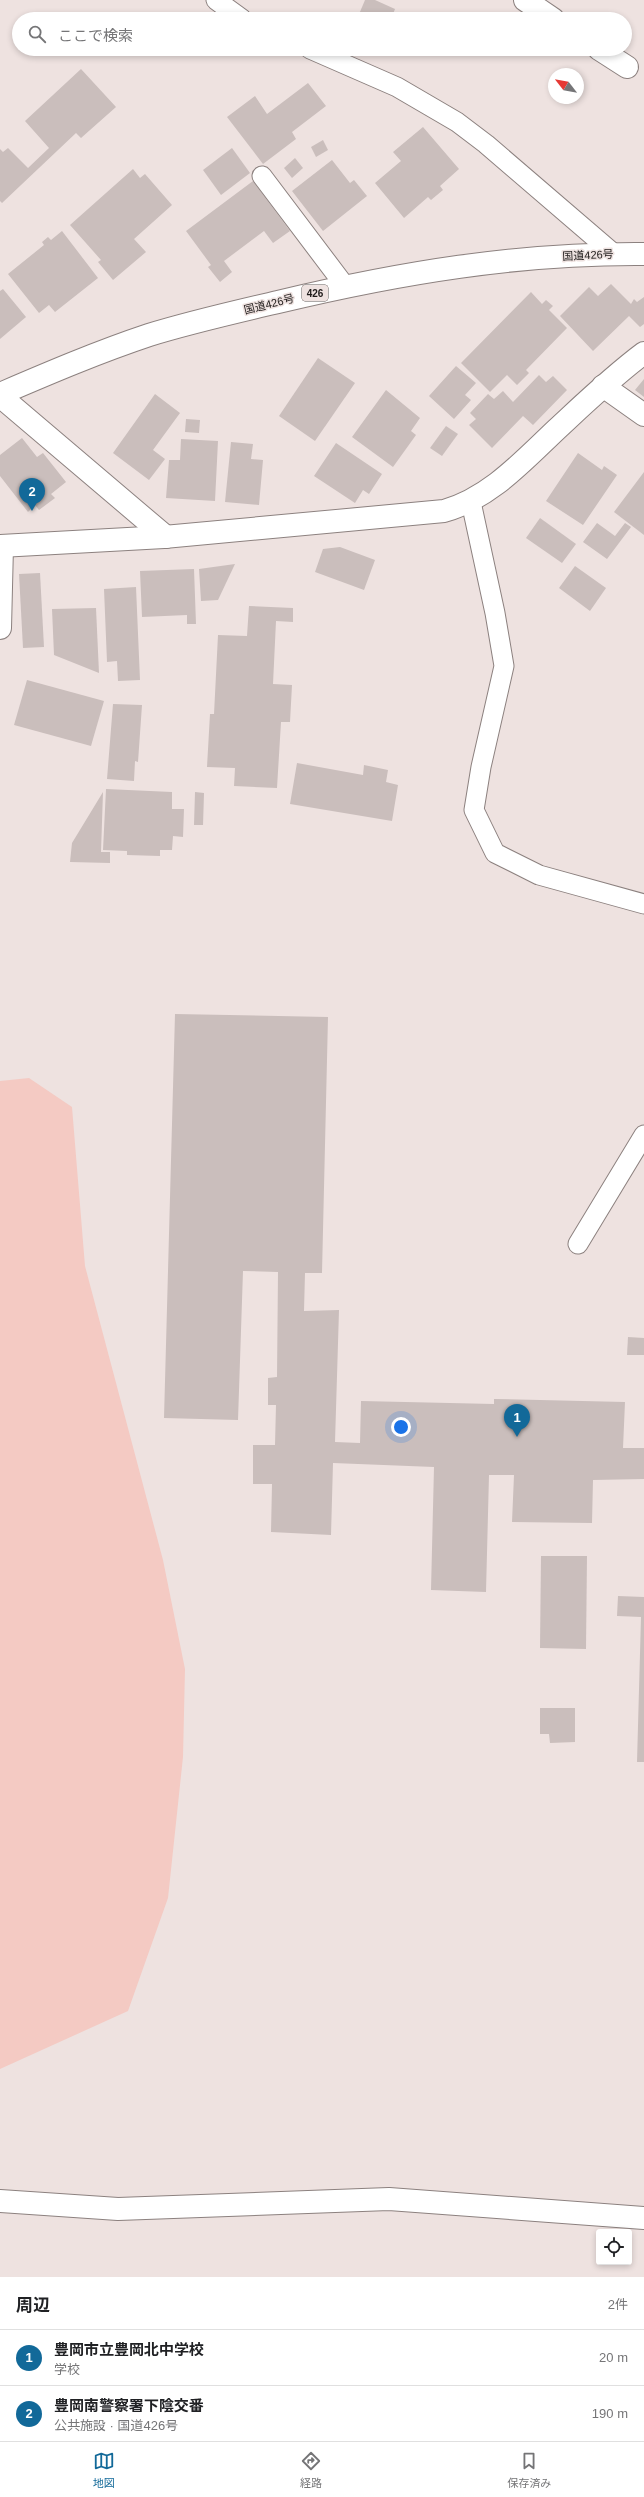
<!DOCTYPE html>
<html lang="ja">
<head>
<meta charset="utf-8">
<style>
  body { margin:0; font-family:Arial,"Noto Sans JP",sans-serif; background:#f2f2f2; color:#202124 }
  .controls { position:absolute; right:12px; bottom:12px; display:grid; overflow:hidden; border-radius:4px; box-shadow:0 2px 6px #0003 }
  .controls button { width:36px; height:36px; display:grid; place-items:center; padding:0; border:0; border-bottom:1px solid #e0e0e0; background:#fff; color:#202124; font:20px sans-serif }
  .compass { position:absolute; left:548px; top:68px; width:36px; height:36px; border-radius:50%; background:#fff; box-shadow:0 2px 6px #0003; rotate:301deg }
  .you { position:absolute; left:401px; top:1427px; width:14px; height:14px; margin:-10px; border:3px solid #fff; border-radius:50%; background:#1a73e8; box-shadow:0 0 0 6px #1a73e833 }
  .badge { display:grid; place-items:center; width:26px; height:26px; border-radius:50%; background:#126999; color:#fff; font-size:13px; font-weight:700 }
  .pin { position:absolute; translate:-50% -33px; filter:drop-shadow(0 1px 2px #0008) }
  .pin::after { content:''; position:absolute; top:21px; width:14px; height:12px; background:inherit; clip-path:polygon(0 0,100% 0,50% 100%) }
  .list { margin:0; padding:0; list-style:none }
  h2 { display:flex; justify-content:space-between; align-items:center; height:52px; margin:0; padding:0 16px; font-size:17px }
  h2 small { font-size:13px; font-weight:400; color:#757577 }
  .list li { display:grid; grid-template-columns:26px 1fr auto; gap:12px; align-items:center; box-sizing:border-box; height:56px; padding:0 16px; border-top:1px solid #e0e0e0 }
  .list b { display:block; font-size:15px; white-space:nowrap }
  .list p { margin:0; font-size:13px; white-space:nowrap; color:#757577 }
  .list em { font-size:13px; font-style:normal; color:#757577 }
  .icon { flex:none; width:22px; height:22px; fill:none; stroke:currentColor; stroke-width:2; stroke-linecap:round; stroke-linejoin:round }
  .map { position:relative; flex:none; width:644px; height:2277px; overflow:hidden }
  .search { position:absolute; background:#fff; box-shadow:0 2px 6px #0003; left:12px; right:12px; top:12px; height:44px; display:flex; align-items:center; gap:10px; box-sizing:border-box; padding:0 14px; border-radius:22px; color:#757577; font-size:15px }
  .sheet { height:164px; background:#fff }
  nav { display:flex; justify-content:space-around; align-items:center; box-sizing:border-box; height:56px; border-top:1px solid #e0e0e0; background:#fff; font-size:11px; color:#757577 }
  nav a { display:grid; justify-items:center; gap:2px }
  nav .on { color:#126999 }
  .map>svg:first-child { display:block }
</style>
</head>
<body>
<div class="map">
<svg width="644" height="2277" viewBox="0 0 644 2277">
  <rect width="100%" height="100%" fill="#eee2e0"/>
  <path fill="#f4cac3" d="M29 1078 72 1107 85 1266 163 1560 185 1669 183 1757 168 1898 128 2011 0 2069V1081Z"/>
  <g fill="#cabebc">
    <path d="M365 0H375L395 9 391 19H357Z"/>
    <path d="M81 69 116 107 81 138 76 133 2 203 0 201V149L3 152 8 148 28 168 49 148 25 121Z"/>
    <path d="M308 83 326 106 292 132 296 139 263 164 227 117 255 96 267 114Z"/>
    <path d="M423 127 459 169 440 186 443 190 431 200 428 197 404 218 375 183 401 161 393 152Z"/>
    <path d="M323 140 328 150 316 157 311 147Z"/>
    <path d="M232 148 250 173 221 195 203 170Z"/>
    <path d="M295 158 303 168 292 178 284 168Z"/>
    <path d="M332 160 350 183 354 180 367 196 323 231 292 191Z"/>
    <path d="M133 169 140 178 145 174 172 205 134 239 146 252 113 280 98 262 101 260 70 225Z"/>
    <path d="M253 181 290 231 273 243 264 231 224 261 232 272 220 282 208 267 211 265 186 231Z"/>
    <path d="M62 231 98 278 55 312 49 305 39 313 8 274 44 245 42 242 48 237 51 240Z"/>
    <path d="M611 284 631 304 634 299 637 302 644 297V324L640 327 629 316 593 351 560 316 589 287 598 296Z"/>
    <path d="M3 289 26 317 0 339V291Z"/>
    <path d="M531 292 542 304 546 300 553 306 549 310 567 328 526 370 529 373 517 385 507 375 490 392 461 363Z"/>
    <path d="M318 358 355 383 315 441 279 416Z"/>
    <path d="M456 366 476 383 465 395 471 400 454 419 429 396Z"/>
    <path d="M539 375 546 382 553 376 567 390 533 425 523 416 492 448 469 425 476 419 470 413 488 394 494 399 503 391 513 402Z"/>
    <path d="M644 379V397L635 390Z"/>
    <path d="M386 390 420 418 411 431 416 435 393 467 352 437Z"/>
    <path d="M155 394 180 413 153 450 165 459 149 480 113 453Z"/>
    <path d="M186 419 200 420 199 433 185 432Z"/>
    <path d="M446 426 458 434 442 456 430 448Z"/>
    <path d="M22 438 37 457 43 453 66 482 51 494 55 498 39 510 35 505 28 512 0 476V455Z"/>
    <path d="M181 439 218 441 215 501 166 498 169 460H180Z"/>
    <path d="M231 442 253 444 251 459 263 460 259 505 225 502Z"/>
    <path d="M336 443 382 474 369 494 363 490 355 503 314 476Z"/>
    <path d="M578 453 602 470 604 466 617 475 583 525 546 501Z"/>
    <path d="M644 472V535L614 512Z"/>
    <path d="M540 518 576 544 562 563 526 538Z"/>
    <path d="M597 523 615 536 625 523 631 527 607 559 583 542Z"/>
    <path d="M340 547 375 560 364 590 315 572 323 549Z"/>
    <path d="M235 564 218 600 201 601 199 569Z"/>
    <path d="M575 566 606 588 590 611 559 588Z"/>
    <path d="M194 569 196 624H187V615L142 617 140 571Z"/>
    <path d="M40 573 44 647 23 648 19 574Z"/>
    <path d="M136 587 140 680 118 681 117 661 107 662 104 589Z"/>
    <path d="M249 606 293 608V622L276 621 273 684 292 685 290 722H281L277 788 234 786 235 768 207 767 210 714H214L218 635 247 636Z"/>
    <path d="M96 608 99 673 54 655 52 609Z"/>
    <path d="M27 680 104 701 91 746 14 725Z"/>
    <path d="M113 704 142 705 138 762 135 761 134 781 107 779Z"/>
    <path d="M297 763 363 775 364 765 388 770 386 782 398 785 392 821 290 804Z"/>
    <path d="M106 789 172 792V809H184L183 837 173 836 172 850H160V856L127 855V851L103 850Z"/>
    <path d="M103 792 101 852H110V863L70 862 72 843Z"/>
    <path d="M195 792 204 793 203 825H194Z"/>
    <path d="M175 1014 328 1017 322 1273H305L304 1311 339 1310 335 1442 360 1443 361 1401 494 1404V1399L625 1402 623 1448H644V1479L593 1480 592 1523 512 1522 514 1475H489L486 1592 431 1590 434 1467 333 1463 331 1535 271 1532 272 1484H253V1445H275L276 1405H268V1378L277 1377 278 1272 243 1271 238 1420 164 1418Z"/>
    <path d="M628 1337 644 1338V1355H627Z"/>
    <path d="M541 1556H587L586 1649 540 1648Z"/>
    <path d="M618 1596 644 1597V1762H637L641 1617 617 1616Z"/>
    <path d="M540 1708H575V1742L550 1743 549 1734H540Z"/>
  </g>
  <g fill="none" stroke-linecap="round" stroke-linejoin="round">
    <defs>
      <g id="lane">
        <path d="M216 0 242 19"/>
        <path d="M310 49 397 87 457 122 486 144 614 254"/>
        <path d="M262 176 345 286"/>
        <path d="M471 502 495 613 504 666 481 767 474 810 495 853 539 875 644 904"/>
        <path d="M578 1244 644 1135"/>
      </g>
      <g id="street">
        <path d="M525 0 553 19"/>
        <path d="M599 49 627 67"/>
        <path d="M603 386 644 415"/>
        <path d="M0 396 166 537"/>
        <path d="M0 546 164 537 444 511C490 498 523 461 557 429 585 403 613 376 644 353"/>
        <path d="M0 628 2 546"/>
        <path d="M0 2201 118 2209 389 2199 644 2218"/>
      </g>
      <path id="highway" d="M0 394C49 373 98 352 149 335 191 322 235 312 278 302 399 273 519 253 644 254"/>
    </defs>
    <use href="#lane" stroke="#8c817f" stroke-width="21"/>
    <use href="#street" stroke="#8c817f" stroke-width="24"/>
    <use href="#highway" stroke="#8c817f" stroke-width="24"/>
    <use href="#lane" stroke="#fff" stroke-width="19"/>
    <use href="#street" stroke="#fff" stroke-width="22"/>
    <use href="#highway" stroke="#fff" stroke-width="22"/>
  </g>
  <g text-anchor="middle" dominant-baseline="central" stroke-width="3" stroke-linejoin="round" paint-order="stroke">
    <rect fill="#eee2e0" stroke="#5d5755" stroke-width="1" x="302" y="285" width="26" height="16" rx="3"/>
    <g font-size="10" font-weight="bold" fill="#1f1b1a">
      <text x="315" y="293">426</text>
    </g>
    <g font-size="11" fill="#1f1b1a" stroke="#eee2e0">
      <text transform="translate(588 255) rotate(-3)">国道426号</text>
      <text transform="translate(269 304) rotate(-14)">国道426号</text>
    </g>
  </g>
</svg>
<div class="controls">
<button><svg class="icon" aria-label="locate" viewBox="0 0 24 24"><circle cx="12" cy="12" r="6"/><path d="M12 2v4M12 18v4M2 12h4M18 12h4"/></svg></button>
</div>
<svg class="compass" viewBox="-18 -18 36 36"><path d="M0-13l5 13h-10z" fill="#e53935"/><path d="M0 13l5-13h-10z" fill="#757577"/></svg>
<div class="you"></div>
<div class="pin badge" style="left:517px;top:1437px">1</div>
<div class="pin badge" style="left:32px;top:511px">2</div>
<div class="search"><svg class="icon" aria-label="search" viewBox="0 0 24 24"><circle cx="10" cy="10" r="6"/><path d="M15 15l6 6"/></svg>ここで検索</div>
</div>
<section class="sheet">
<h2>周辺<small>2件</small></h2>
<ul class="list">
<li><span class="badge">1</span><div><b>豊岡市立豊岡北中学校</b><p>学校</p></div><em>20 m</em></li>
<li><span class="badge">2</span><div><b>豊岡南警察署下陰交番</b><p>公共施設 · 国道426号</p></div><em>190 m</em></li>
</ul>
</section>
<nav>
<a class="on"><svg class="icon" aria-label="map" viewBox="0 0 24 24"><path d="M3 6l6-2 6 2 6-2v14l-6 2-6-2-6 2zM9 4v14M15 6v14"/></svg>地図</a>
<a><svg class="icon" aria-label="directions" viewBox="0 0 24 24"><path d="M12 3l9 9-9 9-9-9zM9 14v-3h6M13 9l2 2-2 2"/></svg>経路</a>
<a><svg class="icon" aria-label="saved" viewBox="0 0 24 24"><path d="M7 4h10v16l-5-4-5 4z"/></svg>保存済み</a>
</nav>
</body>
</html>
